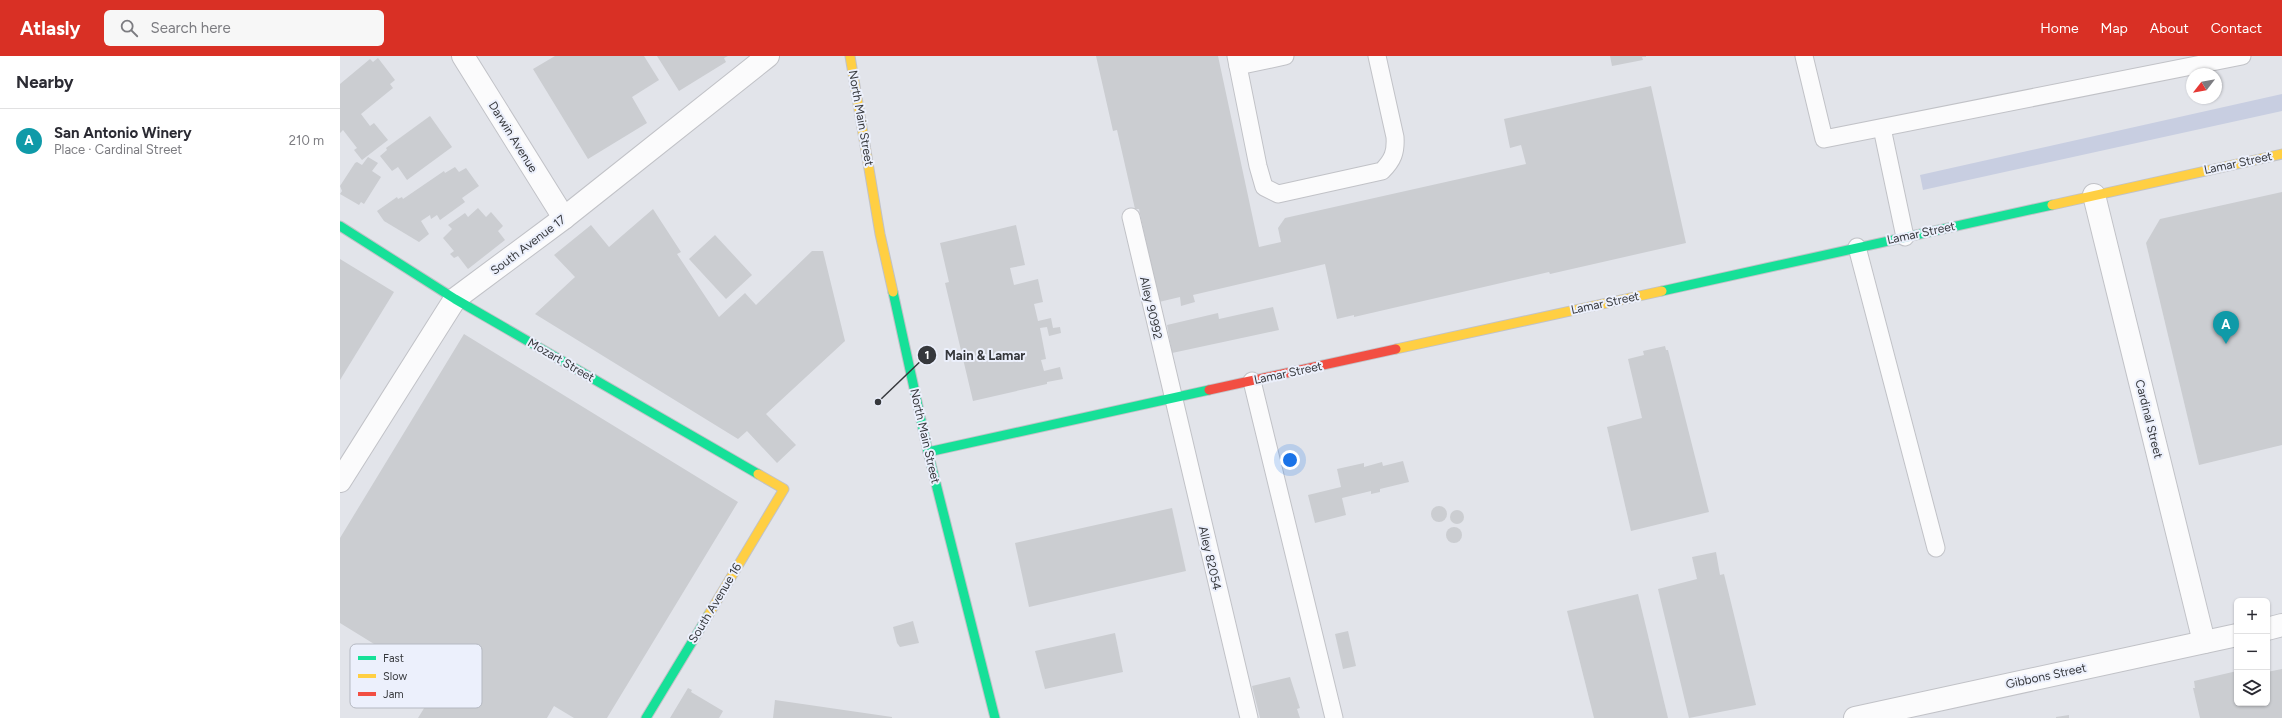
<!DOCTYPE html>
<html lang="en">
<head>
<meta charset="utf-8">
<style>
  body { margin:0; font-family:Figtree,sans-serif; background:#f7f7f7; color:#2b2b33 }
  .controls { position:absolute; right:12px; bottom:12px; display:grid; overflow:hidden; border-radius:6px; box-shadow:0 1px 3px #0004 }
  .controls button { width:36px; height:36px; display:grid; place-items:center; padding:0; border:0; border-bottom:1px solid #e1e1e2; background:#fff; color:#2b2b33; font:20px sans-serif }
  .compass { position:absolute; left:1846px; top:12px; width:36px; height:36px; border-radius:50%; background:#fff; box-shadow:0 1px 3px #0004; rotate:239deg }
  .you { position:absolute; left:950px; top:404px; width:14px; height:14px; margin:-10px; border:3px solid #fff; border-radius:50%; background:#1a73e8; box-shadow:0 0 0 6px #1a73e833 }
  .badge { display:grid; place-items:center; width:26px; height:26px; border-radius:50%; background:#d93025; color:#fff; font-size:13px; font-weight:700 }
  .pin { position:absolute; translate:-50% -33px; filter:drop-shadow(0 1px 2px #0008) }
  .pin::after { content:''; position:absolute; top:21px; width:14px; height:12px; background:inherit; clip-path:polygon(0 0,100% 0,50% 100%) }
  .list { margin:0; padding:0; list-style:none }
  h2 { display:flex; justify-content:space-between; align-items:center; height:52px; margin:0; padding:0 16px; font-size:17px }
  h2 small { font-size:13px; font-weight:400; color:#7c7c81 }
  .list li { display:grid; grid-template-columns:26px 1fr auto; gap:12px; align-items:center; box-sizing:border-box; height:64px; padding:0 16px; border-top:1px solid #e1e1e2 }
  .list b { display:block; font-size:15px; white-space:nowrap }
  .list p { margin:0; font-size:13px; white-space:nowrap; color:#7c7c81 }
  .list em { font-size:13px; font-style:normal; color:#7c7c81 }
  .icon { flex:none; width:22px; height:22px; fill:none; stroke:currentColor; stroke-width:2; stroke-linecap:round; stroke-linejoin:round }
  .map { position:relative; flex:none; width:1942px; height:662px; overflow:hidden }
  header { display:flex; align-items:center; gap:24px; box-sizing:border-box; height:56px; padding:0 20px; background:#d93025; color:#fff }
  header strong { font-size:19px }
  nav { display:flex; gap:22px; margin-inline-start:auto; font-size:14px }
  .search { width:280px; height:36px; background:#f7f7f7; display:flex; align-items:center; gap:10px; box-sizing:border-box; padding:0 14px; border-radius:6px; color:#7c7c81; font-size:15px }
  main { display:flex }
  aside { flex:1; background:#fff }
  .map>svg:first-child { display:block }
</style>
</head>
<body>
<header>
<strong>Atlasly</strong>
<div class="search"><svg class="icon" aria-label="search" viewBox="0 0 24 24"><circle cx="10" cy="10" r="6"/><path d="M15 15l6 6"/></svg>Search here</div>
<nav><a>Home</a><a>Map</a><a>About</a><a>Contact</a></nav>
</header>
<main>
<aside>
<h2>Nearby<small></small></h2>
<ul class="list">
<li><span class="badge" style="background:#0f9aa8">A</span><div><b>San Antonio Winery</b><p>Place · Cardinal Street</p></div><em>210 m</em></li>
</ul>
</aside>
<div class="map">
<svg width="1942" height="662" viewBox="0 0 1942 662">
  <rect width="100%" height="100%" fill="#e2e4ea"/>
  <path fill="#c8cee1" d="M1942 38V55L1583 134 1580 119Z"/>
  <g fill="#cbcdd1">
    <path d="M215 0H304L319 24 292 41 307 67 248 103 193 13Z"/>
    <path d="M317 0H388L384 2 386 6 339 35Z"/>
    <path d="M756 0H878L919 191 941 186 938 172 945 162 1186 108 1181 89 1170 92 1164 63 1311 30 1346 187 1210 218 1209 216 1014 261V259L997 263 985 208 853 239 855 246 841 250 840 241 819 246 799 153H795L777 74 773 75Z"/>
    <path d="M1270 0H1306V1H1302L1303 4 1272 10Z"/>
    <path d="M38 2 55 24 50 28 53 32 21 58 30 70 34 67 48 84 22 104 14 94 17 92 3 74 0 77V28L30 3 33 6Z"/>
    <path d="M90 60 112 91 67 124 58 111 52 115 40 100 47 94 46 92Z"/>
    <path d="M28 101 38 107 32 115 41 121 24 148 21 146 19 149 0 138 2 135 0 130 15 107 17 106 22 109Z"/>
    <path d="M115 111 119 116 126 112 139 130 122 142 125 146 100 164 97 159 91 163 90 159 81 165 89 178 79 186 44 165 37 155 57 141 58 143 62 141 63 143 104 115 105 117Z"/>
    <path d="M1942 136V389L1859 409 1806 187 1820 163Z"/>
    <path d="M138 152 146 161 151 156 163 170 158 175 165 184 128 213 118 200 114 202 110 198 114 195 103 182 112 173 108 169 125 157 128 161Z"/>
    <path d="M313 153 341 196 337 198 379 261 405 237 416 249 472 195H483L505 285 426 358 456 389 437 407 407 375 398 383 195 258 235 221 214 199 251 169 269 191Z"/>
    <path d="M676 169 685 209 670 212 674 229 698 223 703 246 694 248 698 265 711 262 713 272 720 271 721 277 709 280 707 271 700 272 706 303 701 304 704 315 720 311 723 323 707 326V328L633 345 605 227 609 226 600 187Z"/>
    <path d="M375 179 412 219 386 243 349 203Z"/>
    <path d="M0 203 54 236 0 324Z"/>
    <path d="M933 251 939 274 832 297 827 269 878 257 879 263Z"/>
    <path d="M124 278 398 446 267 662H234L214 650 207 662H78L99 628 0 567V482Z"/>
    <path d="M1325 290 1326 294H1328L1369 456 1291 475 1267 371 1302 362 1288 303 1304 299 1303 295Z"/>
    <path d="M1063 405 1069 426 1040 433V436L1031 438V435L1002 442 1006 459 975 467 968 439 1001 431 997 413 1024 407V411L1042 406 1043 410Z"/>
    <circle cx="1099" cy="458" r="8"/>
    <path d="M832 452 846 515 689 551 675 487Z"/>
    <circle cx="1117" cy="461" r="7"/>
    <circle cx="1114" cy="479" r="8"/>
    <path d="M1376 496 1380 519 1384 518 1416 649 1349 662 1318 533 1357 523 1352 501Z"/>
    <path d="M1298 538 1328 662H1254L1227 555Z"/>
    <path d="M573 565 579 587 560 591 557 587 553 571Z"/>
    <path d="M1008 575 1016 610 1003 613 995 578Z"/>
    <path d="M775 577 783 616 705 633 695 595Z"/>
    <path d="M1942 613V662H1860L1853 632H1855L1854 625 1897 615V647H1927V616Z"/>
    <path d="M950 621 960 652 957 653 960 662H920L912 630Z"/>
    <path d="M348 632 352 634 351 636 383 655 379 662H330Z"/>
    <path d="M435 644 552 661V662H433Z"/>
    <path d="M1729 659V662H1716V661Z"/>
  </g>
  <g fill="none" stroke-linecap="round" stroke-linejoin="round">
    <defs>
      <g id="lane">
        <path d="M896 0 918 110 924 131 938 138 1042 115C1053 104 1056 96 1055 81L1037 0"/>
        <path d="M1464 0 1484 83 1902 0"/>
        <path d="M898 10 945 0"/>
        <path d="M1542 72 1565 181"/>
        <path d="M791 161 909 662"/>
        <path d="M1517 191 1596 492"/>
        <path d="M912 325 994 662"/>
      </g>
      <g id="street">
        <path d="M123 0 224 162"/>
        <path d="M1754 139 1864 586"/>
        <path d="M0 425 115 243 224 162 428 0"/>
        <path d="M1927 573 1942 569"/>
        <path d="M1515 662 1897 579"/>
      </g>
      <g id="fast">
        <path d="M0 170 115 243 418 418"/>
        <path d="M1322 235 1712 149"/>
        <path d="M553 236 588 396 655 662"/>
        <path d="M588 396 869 334"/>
        <path d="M306 662 369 558"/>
      </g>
      <g id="slow">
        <path d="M510 0 540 178 553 236"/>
        <path d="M1712 149 1942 98"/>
        <path d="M1056 293 1322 235"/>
        <path d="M369 558 444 433 418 418"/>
      </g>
      <path id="jam" d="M869 334 1056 293"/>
    </defs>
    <use href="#lane" stroke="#c1c2c7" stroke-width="19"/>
    <use href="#street" stroke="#c1c2c7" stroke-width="24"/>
    <use href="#fast" stroke="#c1c2c7" stroke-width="11"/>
    <use href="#slow" stroke="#c1c2c7" stroke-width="11"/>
    <use href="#jam" stroke="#c1c2c7" stroke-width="11"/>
    <use href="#lane" stroke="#fbfbfc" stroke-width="17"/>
    <use href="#street" stroke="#fbfbfc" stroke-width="22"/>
    <use href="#fast" stroke="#16e098" stroke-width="9"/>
    <use href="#slow" stroke="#ffcf43" stroke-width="9"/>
    <use href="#jam" stroke="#f24e42" stroke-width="9"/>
  </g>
  <g text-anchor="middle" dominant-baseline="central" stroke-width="4" stroke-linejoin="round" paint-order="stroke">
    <g font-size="12" fill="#36383c" stroke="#ecf0fc">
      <text transform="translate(521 62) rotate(80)">North Main Street</text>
      <text transform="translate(173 81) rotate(58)">Darwin Avenue</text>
      <text transform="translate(1898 107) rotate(-12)">Lamar Street</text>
      <text transform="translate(1581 177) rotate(-12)">Lamar Street</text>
      <text transform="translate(188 189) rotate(-37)">South Avenue 17</text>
      <text transform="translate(1265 247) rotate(-12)">Lamar Street</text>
      <text transform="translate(811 252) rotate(77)">Alley 90992</text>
      <text transform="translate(221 304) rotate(30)">Mozart Street</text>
      <text transform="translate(948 317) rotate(-12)">Lamar Street</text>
      <text transform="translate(1809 363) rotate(76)">Cardinal Street</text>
      <text transform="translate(585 380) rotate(77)">North Main Street</text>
      <text transform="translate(870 502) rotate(77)">Alley 82054</text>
      <text transform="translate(375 547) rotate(-59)">South Avenue 16</text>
      <text transform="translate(1706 620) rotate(-12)">Gibbons Street</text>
    </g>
  </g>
  <rect x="10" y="588" width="132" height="64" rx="6" fill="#ecf0fc" stroke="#b5b9c2" stroke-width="1"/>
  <rect x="18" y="600" width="18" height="4" fill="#16e098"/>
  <rect x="18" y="618" width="18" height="4" fill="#ffcf43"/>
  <rect x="18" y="636" width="18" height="4" fill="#f24e42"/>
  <g font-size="11" fill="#36383c">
    <text x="43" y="606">Fast</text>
    <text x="43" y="624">Slow</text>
    <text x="43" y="642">Jam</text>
  </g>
  <path fill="none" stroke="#36383c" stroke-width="1.5" d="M538 346L587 299"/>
  <g fill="#36383c" stroke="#ecf0fc" stroke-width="1.5">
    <circle cx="538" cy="346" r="4"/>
    <circle cx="587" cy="299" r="10"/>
  </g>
  <g font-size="12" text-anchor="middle" font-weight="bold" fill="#fff">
    <text x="587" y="303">1</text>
  </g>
  <g font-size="13" text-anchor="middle" font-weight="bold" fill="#36383c" stroke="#ecf0fc" stroke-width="4" stroke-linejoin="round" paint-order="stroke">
    <text x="645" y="304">Main &amp; Lamar</text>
  </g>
</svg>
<div class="controls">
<button>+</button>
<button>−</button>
<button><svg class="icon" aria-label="layers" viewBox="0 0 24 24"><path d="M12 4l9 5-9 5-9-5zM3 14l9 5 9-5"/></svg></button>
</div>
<svg class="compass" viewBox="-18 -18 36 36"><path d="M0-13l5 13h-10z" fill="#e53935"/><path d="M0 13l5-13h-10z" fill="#7c7c81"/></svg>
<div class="you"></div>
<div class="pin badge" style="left:1886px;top:288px;background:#0f9aa8">A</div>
</div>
</main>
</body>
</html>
